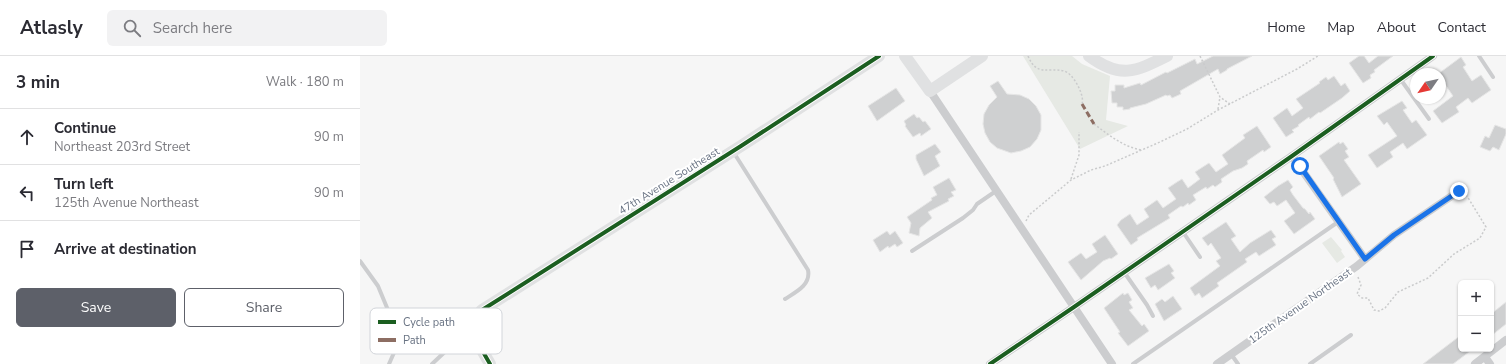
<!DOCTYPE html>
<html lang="en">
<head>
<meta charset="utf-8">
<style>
  body { margin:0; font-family:"Nunito Sans",sans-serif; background:#f2f2f3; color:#2b2b33 }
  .controls { position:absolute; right:12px; bottom:12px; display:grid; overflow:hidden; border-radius:6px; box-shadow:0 1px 3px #0004 }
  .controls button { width:36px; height:36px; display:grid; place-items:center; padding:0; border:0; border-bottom:1px solid #e1e1e2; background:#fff; color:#2b2b33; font:20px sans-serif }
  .compass { position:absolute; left:1050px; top:12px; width:36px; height:36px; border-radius:50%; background:#fff; box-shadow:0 1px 3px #0004; rotate:236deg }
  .stop { position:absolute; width:12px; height:12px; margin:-9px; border:3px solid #1a73e8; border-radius:50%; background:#fff }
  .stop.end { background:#1a73e8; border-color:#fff; box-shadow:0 1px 4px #0008 }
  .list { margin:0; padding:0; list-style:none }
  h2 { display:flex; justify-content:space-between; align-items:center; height:52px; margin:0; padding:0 16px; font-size:17px }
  h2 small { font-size:13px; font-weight:400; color:#7c7c81 }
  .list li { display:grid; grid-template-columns:26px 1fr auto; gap:12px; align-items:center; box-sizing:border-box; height:56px; padding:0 16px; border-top:1px solid #e1e1e2 }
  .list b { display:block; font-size:15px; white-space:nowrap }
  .list p { margin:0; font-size:13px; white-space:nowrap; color:#7c7c81 }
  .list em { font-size:13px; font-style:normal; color:#7c7c81 }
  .actions { display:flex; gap:8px; padding:12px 16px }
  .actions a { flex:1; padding:9px 0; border:1px solid #5d6069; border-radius:6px; text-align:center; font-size:14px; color:#5d6069 }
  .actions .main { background:#5d6069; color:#fff }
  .icon { flex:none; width:22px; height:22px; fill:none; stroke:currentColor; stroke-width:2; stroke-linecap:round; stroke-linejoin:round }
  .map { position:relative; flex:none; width:1146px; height:308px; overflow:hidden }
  header { display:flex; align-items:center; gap:24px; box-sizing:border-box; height:56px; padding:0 20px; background:#fff; border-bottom:1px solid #e1e1e2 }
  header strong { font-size:19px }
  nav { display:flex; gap:22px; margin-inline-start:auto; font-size:14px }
  .search { width:280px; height:36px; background:#f2f2f3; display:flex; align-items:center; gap:10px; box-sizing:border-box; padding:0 14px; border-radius:6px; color:#7c7c81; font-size:15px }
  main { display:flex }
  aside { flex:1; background:#fff }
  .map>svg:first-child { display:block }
</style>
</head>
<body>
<header>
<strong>Atlasly</strong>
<div class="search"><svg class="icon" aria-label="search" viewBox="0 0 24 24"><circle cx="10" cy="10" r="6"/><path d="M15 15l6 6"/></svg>Search here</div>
<nav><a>Home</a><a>Map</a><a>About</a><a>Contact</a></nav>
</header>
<main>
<aside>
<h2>3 min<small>Walk · 180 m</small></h2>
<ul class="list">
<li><svg class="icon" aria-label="ahead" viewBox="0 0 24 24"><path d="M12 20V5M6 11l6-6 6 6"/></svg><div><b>Continue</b><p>Northeast 203rd Street</p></div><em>90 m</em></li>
<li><svg class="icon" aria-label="left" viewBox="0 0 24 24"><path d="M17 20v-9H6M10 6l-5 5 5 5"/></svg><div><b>Turn left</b><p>125th Avenue Northeast</p></div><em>90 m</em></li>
<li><svg class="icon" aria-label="arrive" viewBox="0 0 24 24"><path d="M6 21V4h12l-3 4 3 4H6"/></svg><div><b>Arrive at destination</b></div></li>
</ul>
<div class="actions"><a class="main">Save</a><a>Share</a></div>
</aside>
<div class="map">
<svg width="1146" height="308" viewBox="0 0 1146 308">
  <rect width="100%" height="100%" fill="#f6f6f6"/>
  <g fill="#e6e9e4">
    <path d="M663 0H712L722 8 750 20 746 64 768 70 720 93Z"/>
    <path d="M971 181 982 194 981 195 985 201 977 207 962 187Z"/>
  </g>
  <g fill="#cfd0d1" stroke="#e6e6e6">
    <path d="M853 0H892L867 13V14L860 18 858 13 820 35 821 38 812 42 810 39 807 40 806 39 786 48 770 52V53L763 54V51H757V47H752L751 35H755V29H764V32L780 27 781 29 806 16 807 17 835 3 837 8Z"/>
    <path d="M999 0H1004L1009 7 1018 0H1033L1014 14 1015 16 1010 19 1011 22 1003 27 989 7Z"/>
    <path d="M1101 1 1106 9 1103 11 1112 25 1121 19 1131 34 1112 47 1108 42 1096 51 1099 56 1082 67 1073 55 1093 40 1080 21V18H1078Z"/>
    <path d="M974 20 981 30 985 27 990 35 982 42 960 57 959 56 950 63 949 61 938 69 939 70 932 74 934 76 926 81 913 62 927 52 932 60 943 52 936 43 960 27 959 26 966 21 968 24Z"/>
    <path d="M638 25 647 38 660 39 669 43 676 50 681 59V74L677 83 670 91 661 95 651 97 637 92 630 86 625 77 623 68 624 58 629 49 637 41 630 30Z"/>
    <path d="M536 32 545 45 517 65 508 50Z"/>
    <path d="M1042 45 1047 52 1043 54 1052 67 1056 64 1067 79 1047 93 1043 87 1030 96 1033 101 1017 112 1008 99 1037 80 1027 66 1024 69 1017 60Z"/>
    <path d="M554 58 557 62 559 61 563 66 565 65 571 73 561 80 560 77 553 81 545 70 546 69 544 65Z"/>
    <path d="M1135 69 1146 73V78L1139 94 1133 91 1130 95 1120 91 1125 80 1129 82Z"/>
    <path d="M897 70 911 91 904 96 903 94 887 105 888 108 882 112 873 115 861 123 862 126 855 131 853 129 847 133 846 131 833 139 836 144 829 149 828 147 823 151 821 150 808 159 810 162 777 182 778 184 771 189 757 169 761 164 770 158 777 169 789 161 784 153 797 144 803 152 816 143 808 132 817 126 822 123 828 132 840 123 835 116 849 107 856 116 868 108 862 99 885 82 883 79Z"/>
    <path d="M979 86 980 88 983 86 988 93 985 95 989 101 984 104 1001 128 982 141 973 123 974 122 959 100Z"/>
    <path d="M575 88 581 96 575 100 580 110 564 120 556 103V99Z"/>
    <path d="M589 122 596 134 591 136 594 140 588 143 589 145 568 156 572 162 560 172 559 180 549 177 551 167 547 161 572 144 571 142 577 139 573 131Z"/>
    <path d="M928 124 933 131 930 134 933 139 943 152 945 153 949 158 950 156 955 163 934 178 924 165 935 157 926 144 917 150 914 146 910 148 904 141 918 130Z"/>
    <path d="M866 166 876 180 871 183 880 196 890 187 911 174 916 181 912 183 916 189 899 200 896 196 885 203 887 206 857 227 859 230 842 242 839 237 835 240 830 232 860 210 856 205 861 202 851 187 848 190 842 182Z"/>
    <path d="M527 175 530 179 535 175 543 187 537 191 535 188 529 192 528 190 520 196 513 184Z"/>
    <path d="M745 179 758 198 751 203 750 202 743 205 721 224 708 206 721 197 726 203 737 196 732 188Z"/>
    <path d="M809 208 814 215 811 217 815 222 798 234 795 229 791 232 785 222Z"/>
    <path d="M763 237 764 239 768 237 772 244 769 246 773 252 769 254 782 270 784 268 789 275 768 290 758 277 760 276 744 252Z"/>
    <path d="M813 240 822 253 804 265 795 248 802 243 805 246Z"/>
    <path d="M1146 246V268L1131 280V258Z"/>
    <path d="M1101 279V293H1113L1093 308H1063Z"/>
  </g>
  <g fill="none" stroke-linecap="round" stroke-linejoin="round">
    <g stroke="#cacbcc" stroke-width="1.5" stroke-dasharray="2 2" stroke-linecap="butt">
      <path d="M668 0C677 21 687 11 704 15 713 17 725 39 722 48"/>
      <path d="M840 0 860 41 870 48"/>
      <path d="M858 53 860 41"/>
      <path d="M734 68C749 79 763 91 782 94"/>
      <path d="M711 123 719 99V76"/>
      <path d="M666 165 669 159 711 124 731 114 745 110 800 86 827 73 858 54 937 13 958 0"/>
      <path d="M998 221 1001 229 997 238 1002 242H1008L1014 254 1019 255 1025 252 1038 236 1068 222 1094 198 1120 182 1126 171 1107 140"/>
    </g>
    <g stroke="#cccdcf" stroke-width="4">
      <path d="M1119 0 1133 21"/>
      <path d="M1041 24 1069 63"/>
      <path d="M374 97 448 214C451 229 436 236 425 243"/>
      <path d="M823 176 840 201"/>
      <path d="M552 195 603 162 613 154 617 148 636 135"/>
      <path d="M0 205 18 230 40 283 29 308"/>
      <path d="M764 216 787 249 793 260"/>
      <path d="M871 298 878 308"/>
      <path d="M72 308 89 292 111 276"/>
      <path d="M773 308 978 166"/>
      <path d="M950 308 991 279"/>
    </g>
    <g stroke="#cccdcf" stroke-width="8">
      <path d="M570 35 752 308"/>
      <path d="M932 100 1005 203"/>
      <path d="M1125 301 1130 308"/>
      <path d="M630 308 714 251 932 100 1073 0"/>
      <path d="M857 308 997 210 1034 179 1099 135"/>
      <path d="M1115 308 1146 284"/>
    </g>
    <g stroke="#e0e1e2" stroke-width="12">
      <path d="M545 0 570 35 622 0"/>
      <path d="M729 0C760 23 775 16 807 0"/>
      <path d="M130 308 111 275 112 267 122 254 381 90 519 0"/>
    </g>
    <path stroke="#8d6e63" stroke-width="3" stroke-dasharray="6 3" stroke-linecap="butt" d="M722 48 734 68"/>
    <defs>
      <g id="cycleway">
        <path d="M130 308 111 275 112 267 122 254 381 90 519 0"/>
        <path d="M630 308 714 251 932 100 1073 0"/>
      </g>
    </defs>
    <use href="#cycleway" stroke="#fff" stroke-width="6"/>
    <use href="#cycleway" stroke="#1b5e20" stroke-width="4"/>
  </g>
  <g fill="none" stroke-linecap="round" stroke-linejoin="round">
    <path stroke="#1a73e8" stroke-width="5" d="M940 110 1005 203 1034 179 1099 135"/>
  </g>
  <g text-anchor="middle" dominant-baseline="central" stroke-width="4" stroke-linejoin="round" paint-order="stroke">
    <g font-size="11" fill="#697383" stroke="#fff">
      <text transform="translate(309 125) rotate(-32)">47th Avenue Southeast</text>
      <text transform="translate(940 250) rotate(-35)">125th Avenue Northeast</text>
    </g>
  </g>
  <rect x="10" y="252" width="132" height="46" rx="6" fill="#fff" stroke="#d2d5da" stroke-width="1"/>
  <rect x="18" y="264" width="18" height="4" fill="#1b5e20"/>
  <rect x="18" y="282" width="18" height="4" fill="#8d6e63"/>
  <g font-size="11" fill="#697383">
    <text x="43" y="270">Cycle path</text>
    <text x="43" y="288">Path</text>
  </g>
</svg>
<div class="controls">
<button>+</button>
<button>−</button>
</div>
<svg class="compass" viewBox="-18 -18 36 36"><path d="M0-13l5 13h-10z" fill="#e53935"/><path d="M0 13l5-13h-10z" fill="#7c7c81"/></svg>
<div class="stop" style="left:940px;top:110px"></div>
<div class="stop end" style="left:1099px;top:135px"></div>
</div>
</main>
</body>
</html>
